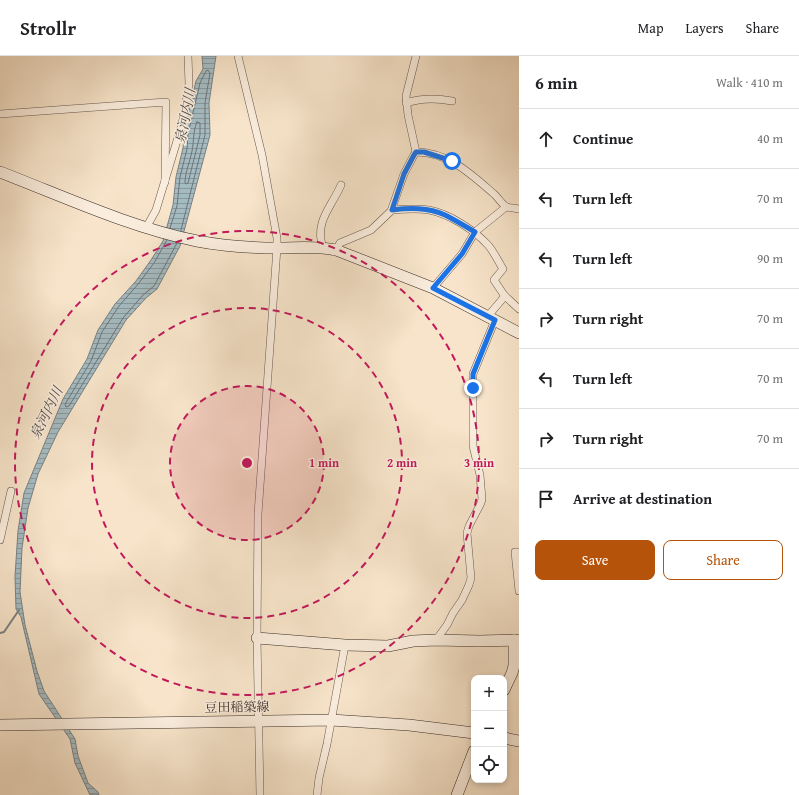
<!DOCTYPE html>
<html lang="en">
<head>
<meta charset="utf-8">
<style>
  body { margin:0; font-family:"Gentium Book Plus","Noto Serif JP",serif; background:#f2f2f2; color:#202124 }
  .controls { position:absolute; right:12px; bottom:12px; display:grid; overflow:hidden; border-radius:8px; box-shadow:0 2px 6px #0003 }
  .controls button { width:36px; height:36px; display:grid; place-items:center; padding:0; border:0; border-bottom:1px solid #e0e0e0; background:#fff; color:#202124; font:20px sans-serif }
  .stop { position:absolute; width:12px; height:12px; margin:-9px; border:3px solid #1a73e8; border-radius:50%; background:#fff }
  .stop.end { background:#1a73e8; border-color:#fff; box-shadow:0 1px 4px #0008 }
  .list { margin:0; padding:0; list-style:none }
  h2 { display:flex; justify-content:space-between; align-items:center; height:52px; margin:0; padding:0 16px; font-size:17px }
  h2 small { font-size:13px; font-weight:400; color:#757577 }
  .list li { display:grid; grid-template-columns:26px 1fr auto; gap:12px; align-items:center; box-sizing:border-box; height:60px; padding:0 16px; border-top:1px solid #e0e0e0 }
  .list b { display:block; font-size:15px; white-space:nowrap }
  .list em { font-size:13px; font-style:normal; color:#757577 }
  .actions { display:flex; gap:8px; padding:12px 16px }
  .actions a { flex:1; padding:9px 0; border:1px solid #b45309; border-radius:8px; text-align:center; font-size:14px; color:#b45309 }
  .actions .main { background:#b45309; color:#fff }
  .icon { flex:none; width:22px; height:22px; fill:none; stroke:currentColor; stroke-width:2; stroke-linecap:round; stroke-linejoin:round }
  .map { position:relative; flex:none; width:519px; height:739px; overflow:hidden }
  header { display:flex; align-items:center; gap:24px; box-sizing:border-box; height:56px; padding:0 20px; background:#fff; border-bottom:1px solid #e0e0e0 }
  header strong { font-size:19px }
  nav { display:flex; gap:22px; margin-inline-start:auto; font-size:14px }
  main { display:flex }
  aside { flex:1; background:#fff }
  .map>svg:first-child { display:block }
</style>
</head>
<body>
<header>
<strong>Strollr</strong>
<nav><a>Map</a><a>Layers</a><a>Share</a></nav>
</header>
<main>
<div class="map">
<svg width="519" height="739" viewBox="0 0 519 739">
  <defs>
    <pattern id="water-rules" width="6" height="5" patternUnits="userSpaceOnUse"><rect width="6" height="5" fill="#a4bbc2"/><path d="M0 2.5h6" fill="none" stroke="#87989d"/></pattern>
  </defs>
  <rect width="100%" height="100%" fill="#f7e4ca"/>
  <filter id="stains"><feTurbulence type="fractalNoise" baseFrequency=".005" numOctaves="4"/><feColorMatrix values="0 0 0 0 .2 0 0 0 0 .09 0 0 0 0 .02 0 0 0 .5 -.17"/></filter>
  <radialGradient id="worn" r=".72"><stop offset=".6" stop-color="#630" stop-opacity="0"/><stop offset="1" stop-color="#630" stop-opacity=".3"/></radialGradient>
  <path fill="url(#water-rules)" stroke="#798183" d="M202 0H216L209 47 210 79 180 190 157 233 146 242 126 264 58 376 38 418 28 452 22 492 20 536 25 569 37 615 44 635 75 683 78 700 88 727 98 736 99 739H90L75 707 70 683 39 638 21 561 16 553 15 520 18 475 24 437 63 343 87 303 98 274 115 248 136 225 151 204 163 185 173 149 176 121 183 92 184 78 196 25 203 13Z"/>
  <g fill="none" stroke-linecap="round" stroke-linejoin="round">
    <g stroke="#6e7374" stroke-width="1">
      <path d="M197 66 200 67V79L188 127 186 128 185 127C185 116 190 106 192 95 194 85 193 75 197 66Z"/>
      <path d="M170 172 177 150 180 121 187 93 188 78 200 27 206 15 208 14 210 17 205 47V79L181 174"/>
      <path d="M167 184 154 207 139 227 119 250 102 276 91 305 67 345 65 349 66 351 69 350 123 262 143 239 154 230 177 187"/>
    </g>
    <path stroke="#798183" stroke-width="2" d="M0 577 4 576 19 554"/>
    <defs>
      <g id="street">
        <path d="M238 0 262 99 277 182V192L258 458 257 582 260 739"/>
        <path d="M416 0 406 40 408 59 416 96"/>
        <path d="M406 47C421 42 436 42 452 45"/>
        <path d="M0 58 166 46 165 126"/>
        <path d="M416 96C448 96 471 118 494 138 498 141 502 149 507 151 510 152 515 152 519 153"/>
        <path d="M392 154C404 153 417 152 429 154 450 158 474 174 488 189 494 196 498 205 503 213L494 224 504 239 519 253"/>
        <path d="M146 172 156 154 183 65 189 28 188 0"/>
        <path d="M323 192C314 166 331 152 341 129"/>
        <path d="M336 194 340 187 371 174 391 155 404 118 414 99 416 96"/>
        <path d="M433 232 462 198 475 176 506 151"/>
        <path d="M488 260 505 240"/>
        <path d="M0 484 11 435"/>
        <path d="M519 496H515L519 535"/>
        <path d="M436 584 447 569 453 557 462 544 469 529 471 522 467 477 469 470 481 447 482 443 480 419 473 390V318L495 264"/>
        <path d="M317 739 319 722 327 688 345 589"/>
      </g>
      <g id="secondary">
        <path d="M0 116C65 141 129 171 197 185 223 190 251 192 278 192 298 192 317 190 336 194L433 232 519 277"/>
        <path d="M257 582 345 589 388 590 413 585 436 584 479 585 519 584"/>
        <path d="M504 634 512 617 514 610V584"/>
        <path d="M0 669 331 664 409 669 474 677"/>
        <path d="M504 682 519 685"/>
        <path d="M457 739 474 695"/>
      </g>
    </defs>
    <use href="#street" stroke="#68594e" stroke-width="8"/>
    <use href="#secondary" stroke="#382b25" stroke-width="12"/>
    <use href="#street" stroke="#faeddd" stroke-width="7"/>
    <use href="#secondary" stroke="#faeddd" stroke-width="11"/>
  </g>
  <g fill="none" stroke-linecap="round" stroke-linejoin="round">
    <path stroke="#1a73e8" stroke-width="5" d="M452 105 424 96H416L414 99 404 118 392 154C409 152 428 151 445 159 455 164 465 170 475 176L462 198 433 232 495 264 473 318V332"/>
  </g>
  <circle cx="247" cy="407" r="77" fill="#c2185b" fill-opacity=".12"/>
  <g fill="none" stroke="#c2185b" stroke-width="2" stroke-dasharray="7 5">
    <circle cx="247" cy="407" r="77"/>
    <circle cx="247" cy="407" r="155"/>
    <circle cx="247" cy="407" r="232"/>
  </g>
  <g text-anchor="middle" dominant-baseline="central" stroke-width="3" stroke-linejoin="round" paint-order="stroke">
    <g font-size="13" fill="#382b25" stroke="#faeddd">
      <text transform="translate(237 651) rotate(-1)">豆田稲築線</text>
    </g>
    <g font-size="14" font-style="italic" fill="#534f4c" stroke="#faeddd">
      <text transform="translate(185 60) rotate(-79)">泉河内川</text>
      <text transform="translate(46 357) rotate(-64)">泉河内川</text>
    </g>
  </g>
  <circle cx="247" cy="407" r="6" fill="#c2185b" stroke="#faeddd" stroke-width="2"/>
  <g font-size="12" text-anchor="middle" font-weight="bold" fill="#c2185b" stroke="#faeddd" stroke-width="3" stroke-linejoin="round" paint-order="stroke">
    <text x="324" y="411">1 min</text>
    <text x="402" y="411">2 min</text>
    <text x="479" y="411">3 min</text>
  </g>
  <rect width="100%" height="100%" filter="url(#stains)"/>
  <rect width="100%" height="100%" fill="url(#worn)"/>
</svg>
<div class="controls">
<button>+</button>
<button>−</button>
<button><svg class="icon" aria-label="locate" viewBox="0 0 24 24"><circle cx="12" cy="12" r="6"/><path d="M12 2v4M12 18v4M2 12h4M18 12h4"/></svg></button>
</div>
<div class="stop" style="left:452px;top:105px"></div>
<div class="stop end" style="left:473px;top:332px"></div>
</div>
<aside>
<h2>6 min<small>Walk · 410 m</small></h2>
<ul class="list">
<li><svg class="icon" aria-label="ahead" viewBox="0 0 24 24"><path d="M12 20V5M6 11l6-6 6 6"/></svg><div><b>Continue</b></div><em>40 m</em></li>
<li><svg class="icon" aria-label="left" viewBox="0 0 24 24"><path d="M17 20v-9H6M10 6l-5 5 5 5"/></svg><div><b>Turn left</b></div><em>70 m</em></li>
<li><svg class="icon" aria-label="left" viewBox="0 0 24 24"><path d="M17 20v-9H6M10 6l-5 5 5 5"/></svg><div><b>Turn left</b></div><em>90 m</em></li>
<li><svg class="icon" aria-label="right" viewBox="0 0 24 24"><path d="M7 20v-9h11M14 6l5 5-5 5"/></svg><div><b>Turn right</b></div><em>70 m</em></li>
<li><svg class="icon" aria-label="left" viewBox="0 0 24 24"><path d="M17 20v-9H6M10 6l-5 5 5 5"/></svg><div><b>Turn left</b></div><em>70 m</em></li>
<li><svg class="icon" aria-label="right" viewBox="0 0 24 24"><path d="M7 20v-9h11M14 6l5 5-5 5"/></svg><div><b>Turn right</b></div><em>70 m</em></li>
<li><svg class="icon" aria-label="arrive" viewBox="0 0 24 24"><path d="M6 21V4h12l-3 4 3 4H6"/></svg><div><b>Arrive at destination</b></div></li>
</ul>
<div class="actions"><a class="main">Save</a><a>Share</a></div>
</aside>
</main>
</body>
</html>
